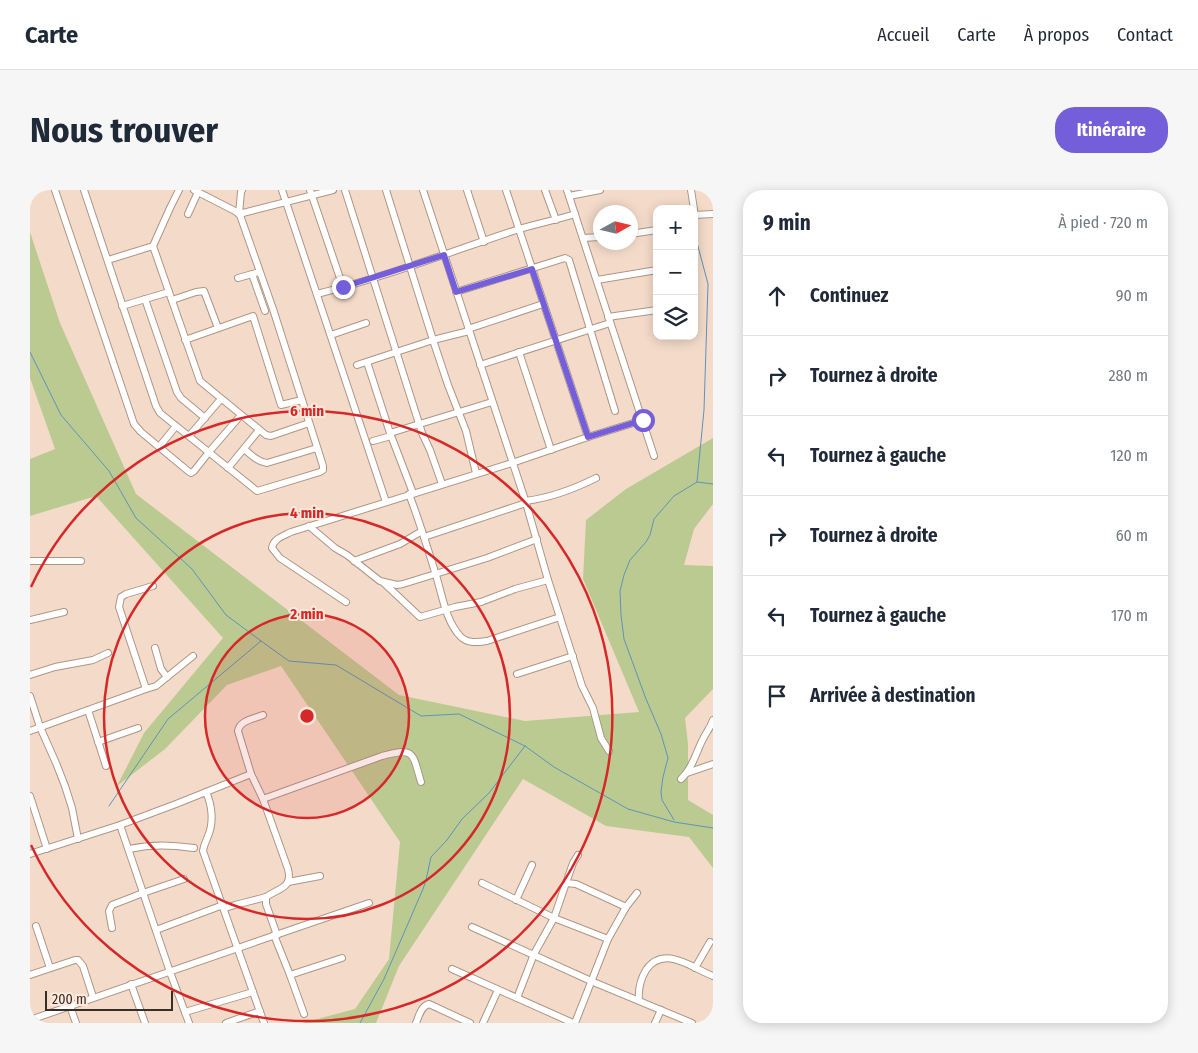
<!DOCTYPE html>
<html lang="fr">
<head>
<meta charset="utf-8">
<style>
  body { margin:0; font-family:"Fira Sans Condensed",sans-serif; background:#f6f6f7; color:#1f2937 }
  .controls { position:absolute; right:15px; top:15px; display:grid; overflow:hidden; border-radius:10px; box-shadow:0 2px 12px #0003 }
  .controls button { width:45px; height:45px; display:grid; place-items:center; padding:0; border:0; border-bottom:1px solid #e0e1e3; background:#fff; color:#1f2937; font:25px sans-serif }
  .compass { position:absolute; left:563px; top:15px; width:45px; height:45px; border-radius:50%; background:#fff; box-shadow:0 2px 12px #0003; rotate:82deg }
  .scale { position:absolute; left:15px; bottom:12px; width:128px; box-sizing:border-box; padding-left:5px; border:2px solid #372e27; border-top:0; font-size:14px; line-height:18px; white-space:nowrap; color:#372e27; -webkit-text-stroke:4px #fee9db; paint-order:stroke }
  .stop { position:absolute; width:15px; height:15px; margin:-11px; border:4px solid #755ed9; border-radius:50%; background:#fff }
  .stop.end { background:#755ed9; border-color:#fff; box-shadow:0 1px 5px #0008 }
  .list { margin:0; padding:0; list-style:none }
  h2 { display:flex; justify-content:space-between; align-items:center; height:65px; margin:0; padding:0 20px; font-size:21px }
  h2 small { font-size:16px; font-weight:400; color:#747a83 }
  .list li { display:grid; grid-template-columns:32px 1fr auto; gap:15px; align-items:center; box-sizing:border-box; height:80px; padding:0 20px; border-top:1px solid #e0e1e3 }
  .list b { display:block; font-size:19px; white-space:nowrap }
  .list em { font-size:16px; font-style:normal; color:#747a83 }
  .icon { flex:none; width:28px; height:28px; fill:none; stroke:currentColor; stroke-width:2; stroke-linecap:round; stroke-linejoin:round }
  .map { position:relative; flex:none; width:683px; height:833px; overflow:hidden; border-radius:20px }
  header { display:flex; align-items:center; gap:30px; box-sizing:border-box; height:70px; padding:0 25px; background:#fff; border-bottom:1px solid #e0e1e3 }
  header strong { font-size:24px }
  nav { display:flex; gap:28px; margin-inline-start:auto; font-size:18px }
  .intro { display:flex; align-items:center; justify-content:space-between; box-sizing:border-box; height:120px; padding:0 30px }
  h1 { margin:0; font-size:35px }
  .button { padding:12px 22px; border-radius:20px; background:#755ed9; color:#fff; font-size:18px; font-weight:700 }
  main { display:flex; gap:30px; padding:0 30px }
  aside { flex:1; background:#fff; border-radius:20px; box-shadow:0 2px 12px #0003 }
  .map>svg:first-child { display:block }
</style>
</head>
<body>
<header>
<strong>Carte</strong>
<nav><a>Accueil</a><a>Carte</a><a>À propos</a><a>Contact</a></nav>
</header>
<div class="intro"><h1>Nous trouver</h1><a class="button">Itinéraire</a></div>
<main>
<div class="map">
<svg width="683" height="833" viewBox="0 0 683 833">
  <rect width="100%" height="100%" fill="#f4dbc9"/>
  <path fill="#bbca91" d="M0 42 30 133 106 304 369 505 495 531 609 522 553 389 556 330 596 299 683 248V314L664 339 654 375 683 376V499L655 528 658 554V610L683 625V678L659 647 576 636 493 589 369 776 346 833H272L325 819 359 769 370 652 251 476 197 495 135 559 87 596 114 543 193 448 66 306 0 326V269L25 259 0 188Z"/>
  <g fill="none" stroke-linecap="round" stroke-linejoin="round">
    <g stroke="#5c94b9" stroke-width="1">
      <path d="M665 45 678 94 674 220 667 292"/>
      <path d="M0 162 31 225 79 281 106 328 162 379 196 425 231 451 259 471 306 475 391 526 429 524 495 556 524 577 598 619 644 632 683 638"/>
      <path d="M79 616 138 529 231 451"/>
      <path d="M644 630 632 610 631 602 633 587 638 568 631 544 616 509 594 449 591 425 590 401 594 385 600 370 616 352 620 345 624 329 644 306 667 292 683 294"/>
      <path d="M330 833 354 789 393 699 396 690 401 667 417 650 432 629 459 603 495 556"/>
    </g>
    <defs>
      <g id="minor">
        <path d="M25 0 104 234 111 242 158 281 161 283 164 281 179 262 211 225"/>
        <path d="M54 0 126 216 130 223 227 301 234 299 290 282 293 280V276L288 260 243 119 210 25 205 21 164 0"/>
        <path d="M149 0 140 18 123 56 170 191 236 245 241 246 279 233"/>
        <path d="M212 0 211 2 209 24 303 0"/>
        <path d="M252 0 356 312"/>
        <path d="M280 0 313 97"/>
        <path d="M315 0 392 243 400 260 412 294"/>
        <path d="M356 0 403 150 418 195 436 241 446 283"/>
        <path d="M393 0 496 313 518 390 552 496 563 518 571 548 579 561"/>
        <path d="M437 0 454 52"/>
        <path d="M476 0 558 247"/>
        <path d="M515 0 526 30"/>
        <path d="M537 0 624 266"/>
        <path d="M661 0 664 19"/>
        <path d="M539 6 570 0"/>
        <path d="M158 24 168 2"/>
        <path d="M664 25 683 24"/>
        <path d="M600 44 627 40"/>
        <path d="M553 48 570 47"/>
        <path d="M78 70 123 56"/>
        <path d="M222 84 235 121"/>
        <path d="M208 88 226 83"/>
        <path d="M567 90 627 80"/>
        <path d="M426 102 535 68 539 70 585 221"/>
        <path d="M287 104C355 87 420 62 486 40 506 34 526 30 545 24"/>
        <path d="M115 109 147 202 151 208 175 228"/>
        <path d="M142 110 166 102 174 101 188 138"/>
        <path d="M92 116 139 102"/>
        <path d="M578 127 627 120"/>
        <path d="M438 139 513 114"/>
        <path d="M301 145 336 133"/>
        <path d="M155 150 223 126 251 215 272 210"/>
        <path d="M489 162 521 260"/>
        <path d="M337 172 360 243 383 303"/>
        <path d="M327 175 403 150 439 141"/>
        <path d="M450 175 580 133"/>
        <path d="M360 243 462 212"/>
        <path d="M159 246 191 209"/>
        <path d="M343 251 361 246"/>
        <path d="M129 257 146 236"/>
        <path d="M214 259C221 265 228 272 237 273L287 258"/>
        <path d="M198 278 229 240"/>
        <path d="M379 304C389 330 397 356 405 382 412 403 415 431 431 447 438 454 449 452 457 451L530 427"/>
        <path d="M495 311C520 308 544 299 566 288"/>
        <path d="M279 336 305 358 317 365 350 391 367 395 373 394 457 368 507 349"/>
        <path d="M394 347 496 313"/>
        <path d="M0 371H51"/>
        <path d="M324 371 370 354 392 341"/>
        <path d="M354 393 390 427 425 417 451 412 485 399 518 390"/>
        <path d="M316 412 250 368 242 358C243 349 253 346 261 342L482 273 558 247 613 230"/>
        <path d="M0 430 34 422"/>
        <path d="M125 458 131 479 137 487"/>
        <path d="M487 484 543 466"/>
        <path d="M0 485 25 477 63 470 78 463"/>
        <path d="M116 499 126 496 163 466"/>
        <path d="M0 506 10 537 26 573 35 596 42 618 48 649"/>
        <path d="M58 520 76 576"/>
        <path d="M233 525C224 529 210 530 208 541L221 584 233 609 352 566C385 557 382 562 391 592"/>
        <path d="M0 541 116 499 89 417 91 407 96 404 123 396"/>
        <path d="M68 552 108 538"/>
        <path d="M657 583 683 574"/>
        <path d="M651 589C662 579 666 563 672 551 676 542 680 539 683 530"/>
        <path d="M176 602C182 615 184 632 178 646 176 652 174 654 173 661L234 833"/>
        <path d="M0 606 17 659"/>
        <path d="M233 609 258 679C263 698 249 698 236 707V714L247 745"/>
        <path d="M90 635 140 782 159 833"/>
        <path d="M99 659C122 654 141 655 164 658"/>
        <path d="M0 664 90 635 146 614 221 584"/>
        <path d="M258 692 290 686"/>
        <path d="M452 693 524 728 578 749"/>
        <path d="M536 693 543 673 548 665"/>
        <path d="M486 710 502 675"/>
        <path d="M195 718 205 715 236 707"/>
        <path d="M6 736 20 778"/>
        <path d="M442 737 561 791 662 833"/>
        <path d="M82 738 79 721 82 715 113 703 154 689"/>
        <path d="M126 740 193 715"/>
        <path d="M244 745 260 785 312 768"/>
        <path d="M665 778 680 752"/>
        <path d="M422 779 543 833"/>
        <path d="M0 785 45 770H48L53 776 63 807"/>
        <path d="M260 785 274 824"/>
        <path d="M101 794 115 833"/>
        <path d="M487 808 504 764 524 728 536 693 546 694 596 717"/>
        <path d="M609 810C608 799 610 790 616 780 634 754 662 778 683 786"/>
        <path d="M40 816 46 833"/>
        <path d="M155 822 223 802"/>
        <path d="M0 830C113 790 226 752 339 713"/>
        <path d="M196 833 230 821"/>
        <path d="M386 833C389 826 391 816 399 814L440 833"/>
        <path d="M453 833 468 800"/>
        <path d="M545 833 578 749 596 717 607 703"/>
        <path d="M625 833 631 820"/>
      </g>
    </defs>
    <use href="#minor" stroke="#ae9686" stroke-width="8"/>
    <use href="#minor" stroke="#fff" stroke-width="6"/>
  </g>
  <g fill="none" stroke-linecap="round" stroke-linejoin="round">
    <path stroke="#755ed9" stroke-width="6" d="M313 97 414 65 426 102 502 79 558 247 613 230"/>
  </g>
  <circle cx="277" cy="526" r="102" fill="#d62828" fill-opacity=".12"/>
  <g fill="none" stroke="#d62828" stroke-width="2.5">
    <circle cx="277" cy="526" r="102"/>
    <circle cx="277" cy="526" r="203"/>
    <path d="M1 397A305 305 0 1 1 1 655"/>
  </g>
  <circle cx="277" cy="526" r="8" fill="#d62828" stroke="#fee9db" stroke-width="2.5"/>
  <g font-size="15" text-anchor="middle" font-weight="bold" fill="#d62828" stroke="#fee9db" stroke-width="4" stroke-linejoin="round" paint-order="stroke">
    <text x="277" y="226">6 min</text>
    <text x="277" y="328">4 min</text>
    <text x="277" y="429">2 min</text>
  </g>
</svg>
<div class="controls">
<button>+</button>
<button>−</button>
<button><svg class="icon" aria-label="layers" viewBox="0 0 24 24"><path d="M12 4l9 5-9 5-9-5zM3 14l9 5 9-5"/></svg></button>
</div>
<svg class="compass" viewBox="-18 -18 36 36"><path d="M0-13l5 13h-10z" fill="#e53935"/><path d="M0 13l5-13h-10z" fill="#747a83"/></svg>
<div class="scale">200 m</div>
<div class="stop" style="left:613px;top:230px"></div>
<div class="stop end" style="left:313px;top:97px"></div>
</div>
<aside>
<h2>9 min<small>À pied · 720 m</small></h2>
<ul class="list">
<li><svg class="icon" aria-label="ahead" viewBox="0 0 24 24"><path d="M12 20V5M6 11l6-6 6 6"/></svg><div><b>Continuez</b></div><em>90 m</em></li>
<li><svg class="icon" aria-label="right" viewBox="0 0 24 24"><path d="M7 20v-9h11M14 6l5 5-5 5"/></svg><div><b>Tournez à droite</b></div><em>280 m</em></li>
<li><svg class="icon" aria-label="left" viewBox="0 0 24 24"><path d="M17 20v-9H6M10 6l-5 5 5 5"/></svg><div><b>Tournez à gauche</b></div><em>120 m</em></li>
<li><svg class="icon" aria-label="right" viewBox="0 0 24 24"><path d="M7 20v-9h11M14 6l5 5-5 5"/></svg><div><b>Tournez à droite</b></div><em>60 m</em></li>
<li><svg class="icon" aria-label="left" viewBox="0 0 24 24"><path d="M17 20v-9H6M10 6l-5 5 5 5"/></svg><div><b>Tournez à gauche</b></div><em>170 m</em></li>
<li><svg class="icon" aria-label="arrive" viewBox="0 0 24 24"><path d="M6 21V4h12l-3 4 3 4H6"/></svg><div><b>Arrivée à destination</b></div></li>
</ul>
</aside>
</main>
</body>
</html>
